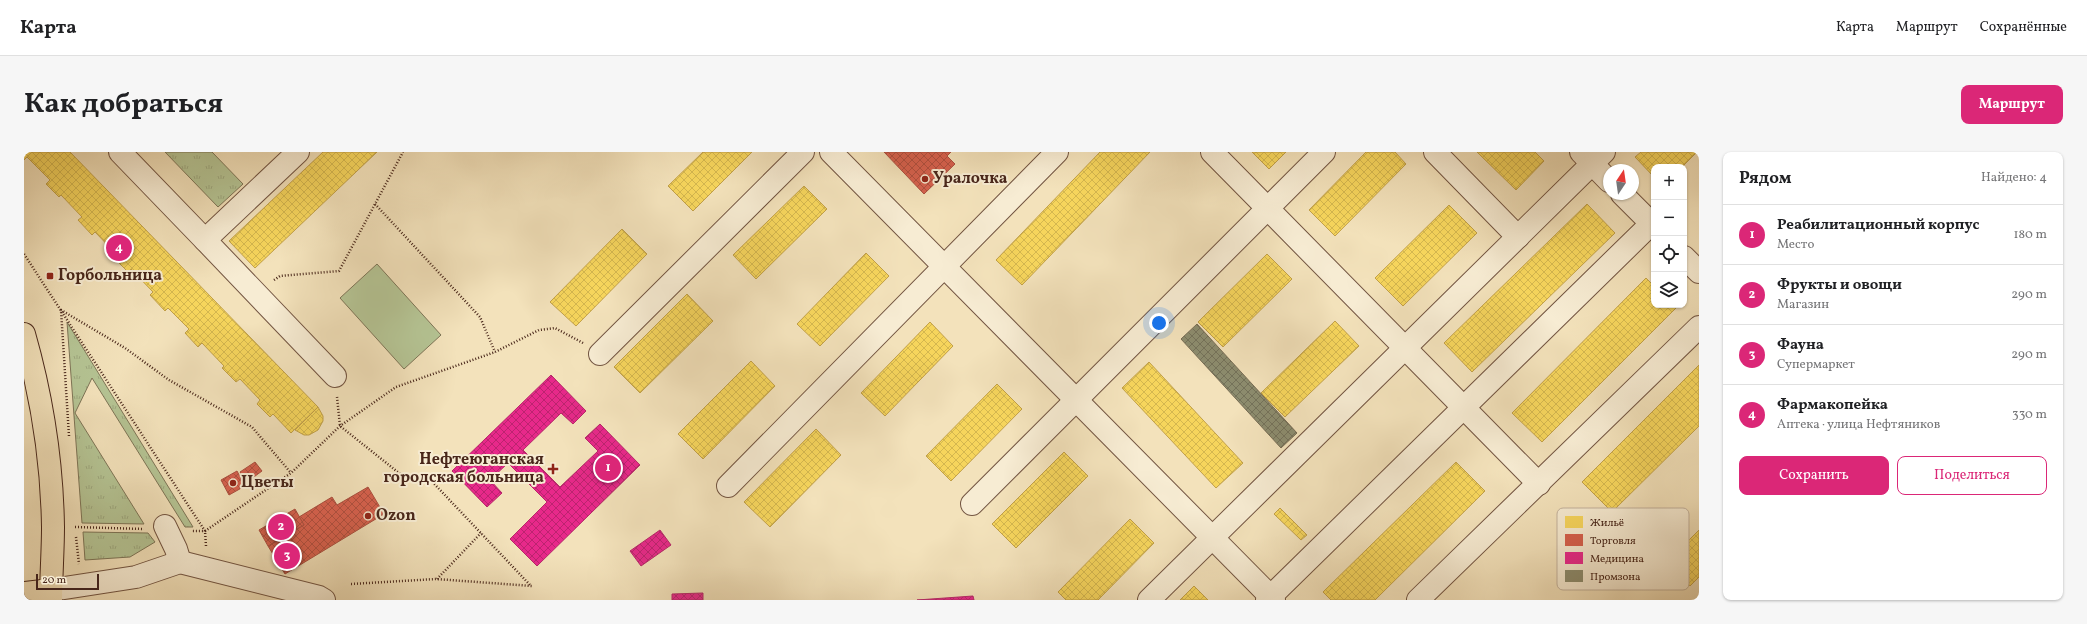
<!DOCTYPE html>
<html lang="ru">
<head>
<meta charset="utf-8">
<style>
  body { margin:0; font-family:Vollkorn,serif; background:#f6f6f6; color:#202124 }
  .controls { position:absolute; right:12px; top:12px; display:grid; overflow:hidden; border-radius:8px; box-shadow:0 1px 3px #0004 }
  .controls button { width:36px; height:36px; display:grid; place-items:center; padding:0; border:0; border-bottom:1px solid #e0e0e0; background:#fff; color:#202124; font:20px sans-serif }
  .compass { position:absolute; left:1579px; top:12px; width:36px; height:36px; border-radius:50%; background:#fff; box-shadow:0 1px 3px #0004; rotate:13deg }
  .scale { position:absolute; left:12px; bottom:10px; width:63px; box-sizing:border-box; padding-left:4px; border:2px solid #48261a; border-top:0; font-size:11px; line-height:14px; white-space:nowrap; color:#48261a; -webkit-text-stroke:3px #f7ecd3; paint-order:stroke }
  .you { position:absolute; left:1135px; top:171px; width:14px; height:14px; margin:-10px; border:3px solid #fff; border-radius:50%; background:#1a73e8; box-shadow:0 0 0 6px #1a73e833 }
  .badge { display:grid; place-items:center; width:26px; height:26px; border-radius:50%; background:#db2777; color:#fff; font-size:13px; font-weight:700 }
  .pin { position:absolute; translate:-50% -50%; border:2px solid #fff; box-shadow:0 1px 4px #0006 }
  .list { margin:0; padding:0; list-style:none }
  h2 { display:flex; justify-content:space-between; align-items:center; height:52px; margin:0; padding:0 16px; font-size:17px }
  h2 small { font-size:13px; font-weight:400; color:#757577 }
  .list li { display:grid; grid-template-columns:26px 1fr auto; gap:12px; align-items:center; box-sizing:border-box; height:60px; padding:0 16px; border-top:1px solid #e0e0e0 }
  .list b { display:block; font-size:15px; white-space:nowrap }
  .list p { margin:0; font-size:13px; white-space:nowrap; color:#757577 }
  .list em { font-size:13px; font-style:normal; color:#757577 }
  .actions { display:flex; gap:8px; padding:12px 16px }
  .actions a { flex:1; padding:9px 0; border:1px solid #db2777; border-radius:8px; text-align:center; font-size:14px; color:#db2777 }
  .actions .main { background:#db2777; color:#fff }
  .icon { flex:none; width:22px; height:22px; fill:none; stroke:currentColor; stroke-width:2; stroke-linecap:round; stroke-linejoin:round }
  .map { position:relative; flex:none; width:1675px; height:448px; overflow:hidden; border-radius:8px }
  header { display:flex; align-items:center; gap:24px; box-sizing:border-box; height:56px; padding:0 20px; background:#fff; border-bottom:1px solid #e0e0e0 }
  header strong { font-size:19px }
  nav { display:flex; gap:22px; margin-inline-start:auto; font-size:14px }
  .intro { display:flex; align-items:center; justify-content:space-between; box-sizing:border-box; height:96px; padding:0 24px }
  h1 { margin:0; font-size:28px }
  .button { padding:10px 18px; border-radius:8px; background:#db2777; color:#fff; font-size:14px; font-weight:700 }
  main { display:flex; gap:24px; padding:0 24px }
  aside { flex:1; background:#fff; border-radius:8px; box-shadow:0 1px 3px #0004 }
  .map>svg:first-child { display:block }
</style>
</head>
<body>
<header>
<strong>Карта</strong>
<nav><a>Карта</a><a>Маршрут</a><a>Сохранённые</a></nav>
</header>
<div class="intro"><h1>Как добраться</h1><a class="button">Маршрут</a></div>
<main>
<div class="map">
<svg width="1675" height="448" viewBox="0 0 1675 448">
  <defs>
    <pattern id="grass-tufts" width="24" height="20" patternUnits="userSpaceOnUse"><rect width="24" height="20" fill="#b5c494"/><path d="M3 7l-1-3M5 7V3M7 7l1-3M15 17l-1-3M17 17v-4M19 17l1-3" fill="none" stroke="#9da87f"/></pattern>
    <pattern id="homes-cross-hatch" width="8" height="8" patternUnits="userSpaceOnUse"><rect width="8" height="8" fill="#f6d55c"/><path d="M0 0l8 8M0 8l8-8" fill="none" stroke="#d4b74f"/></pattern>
    <pattern id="shops-cross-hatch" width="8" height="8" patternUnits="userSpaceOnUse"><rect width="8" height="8" fill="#d6604d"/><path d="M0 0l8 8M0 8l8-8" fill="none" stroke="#b04f3f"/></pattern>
    <pattern id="health-cross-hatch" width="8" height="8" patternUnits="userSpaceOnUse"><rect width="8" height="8" fill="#e7298a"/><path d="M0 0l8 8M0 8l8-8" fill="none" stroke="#bd2370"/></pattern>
    <pattern id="industry-cross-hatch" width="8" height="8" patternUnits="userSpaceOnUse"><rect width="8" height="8" fill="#8c8c6e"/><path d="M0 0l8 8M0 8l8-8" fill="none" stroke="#74725a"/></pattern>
  </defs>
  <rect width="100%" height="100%" fill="#f3e2bb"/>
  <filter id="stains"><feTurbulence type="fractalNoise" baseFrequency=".005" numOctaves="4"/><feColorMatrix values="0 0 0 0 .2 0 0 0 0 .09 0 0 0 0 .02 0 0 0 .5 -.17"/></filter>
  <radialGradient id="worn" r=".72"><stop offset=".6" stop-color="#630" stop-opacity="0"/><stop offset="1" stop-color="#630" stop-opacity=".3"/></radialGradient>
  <g fill="url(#grass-tufts)" stroke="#7e7557">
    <path d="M141 0H188L219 32 194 55Z"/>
    <path d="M43 170 169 375H161L68 226 51 261 120 372 58 371Z"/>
    <path d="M59 380 124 381 131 390 106 405 61 408Z"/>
  </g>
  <path fill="#b5c494" stroke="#7e7557" d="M353 112 417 183 380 217 316 146Z"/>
  <g fill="url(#homes-cross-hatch)" stroke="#c2a048">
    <path d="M0 0H46L294 255 267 281 249 262 246 265 233 252 236 248 216 227 212 230 198 216 200 214 178 191 174 195 161 181 165 177 144 156 141 159 126 143 129 140 107 117 104 120 92 108 95 105 71 80 68 83 54 68 58 65 37 43 35 45 22 32 26 28 3 5 0 8Z"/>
    <path d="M299 0H353L231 116 205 89Z"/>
    <path d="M679 0H728L669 59 644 34Z"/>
    <path d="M1076 0H1126L998 133 972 108Z"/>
    <path d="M1228 0H1262L1245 17Z"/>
    <path d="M1342 0H1371L1382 12 1311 84 1285 58Z"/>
    <path d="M1453 0H1511L1520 9 1492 38Z"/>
    <path d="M1617 0H1673L1658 15H1630V25L1611 5Z"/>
    <path d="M780 34 803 57 732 127 709 103Z"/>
    <path d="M1563 52 1591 81 1448 220 1420 191Z"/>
    <path d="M1425 53 1453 81 1379 154 1351 126Z"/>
    <path d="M598 77 623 102 552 174 526 150Z"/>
    <path d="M842 101 865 124 796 194 773 172Z"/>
    <path d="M1243 102 1268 127 1199 195 1174 170Z"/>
    <path d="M1622 126 1630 134V153H1649L1652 156 1518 290 1488 261Z"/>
    <path d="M663 142 689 169 616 241 590 215Z"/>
    <path d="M1311 169 1335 194 1261 265 1237 241Z"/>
    <path d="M906 170 929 194 861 264 837 241Z"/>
    <path d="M727 209 751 234 679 307 654 282Z"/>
    <path d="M1125 210 1219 311 1192 336 1098 236Z"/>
    <path d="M1675 213V274L1588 360 1558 330Z"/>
    <path d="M973 232 998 257 927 329 902 304Z"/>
    <path d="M294 255 299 264V269L294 278 285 283H280L271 278Z"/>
    <path d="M792 277 817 303 746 375 720 350Z"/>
    <path d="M1040 300 1064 324 992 396 968 372Z"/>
    <path d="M1432 310 1461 339 1351 448H1307L1299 440Z"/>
    <path d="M1256 356 1283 383 1277 388 1250 362Z"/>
    <path d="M1106 367 1130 391 1074 448H1042L1034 440Z"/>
    <path d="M1675 378V425L1666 434 1642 411Z"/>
    <path d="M1170 434 1184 448H1156Z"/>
  </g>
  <g fill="url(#shops-cross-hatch)" stroke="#ab4f3e">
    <path d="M860 0H927L923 4 931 12 900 42Z"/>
    <path d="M231 310 238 319 223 330 216 320Z"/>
    <path d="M213 319 221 334 205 343 197 328Z"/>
    <path d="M344 335 360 362 261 422 244 394 280 373 275 365 308 345 313 353Z"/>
    <path d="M271 357 280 373 244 394 235 378Z"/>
  </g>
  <g fill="url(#health-cross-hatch)" stroke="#b72868">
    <path d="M527 223 562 259 549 272 537 261 499 298 536 335 574 299 561 286 576 272 616 313 513 414 486 387 523 350 484 311 466 328 478 341 463 355 428 319Z"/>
    <path d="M636 378 647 393 617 414 606 399Z"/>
    <path d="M679 441V448H648V442Z"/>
    <path d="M949 444 950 448H893Z"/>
  </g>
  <path fill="url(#industry-cross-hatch)" stroke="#786d55" d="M1173 172 1273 281 1257 296 1157 187Z"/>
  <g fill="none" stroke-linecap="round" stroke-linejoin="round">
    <defs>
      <g id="minor">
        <path d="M96 0 181 88 274 0"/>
        <path d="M807 0 1250 448"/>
        <path d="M1188 0 1515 332"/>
        <path d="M1411 0 1494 85"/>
        <path d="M1557 0 1585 29"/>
        <path d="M1598 42 1630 74"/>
        <path d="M181 88 311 224"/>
        <path d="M1660 105 1675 120"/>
        <path d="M576 202 779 0"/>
        <path d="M704 334 1033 0"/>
        <path d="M948 352 1300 0"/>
        <path d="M141 374 152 397 156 410"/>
        <path d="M27 438 112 425 156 410 295 445 300 448"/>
        <path d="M1125 448 1580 0"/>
        <path d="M1243 448 1627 72"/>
        <path d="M1394 448 1675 175"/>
      </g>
      <g id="major">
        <path d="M0 182C18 245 28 309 29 375 29 399 27 424 27 448"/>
        <path d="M0 441 27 438"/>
      </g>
    </defs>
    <use href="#minor" stroke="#735542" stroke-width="24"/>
    <use href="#major" stroke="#48261a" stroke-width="24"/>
    <g stroke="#48261a" stroke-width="2.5" stroke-dasharray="1 2" stroke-linecap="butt">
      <path d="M351 52 456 165 471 200"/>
      <path d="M0 102 181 379H167"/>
      <path d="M250 128 256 124 315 119 379 0"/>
      <path d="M313 245 316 274 385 329"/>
      <path d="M45 284 37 158 101 196 145 228 228 275 267 321"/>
      <path d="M400 321 507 434"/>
      <path d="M51 375 120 377"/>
      <path d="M52 385 55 412"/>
      <path d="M182 394 181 379 267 321 316 274 372 235 471 200 515 178 531 176 559 191"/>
      <path d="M413 427 457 381"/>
      <path d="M327 432 412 427 508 434"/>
    </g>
    <use href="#minor" stroke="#f7ecd3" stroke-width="22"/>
    <use href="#major" stroke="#f3e2bb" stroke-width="22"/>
  </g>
  <g fill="#8f2418" stroke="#f7ecd3" stroke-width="1.5">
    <circle cx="901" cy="27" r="4"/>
    <rect x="22" y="120" width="8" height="8" rx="2"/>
    <path d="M527 311h4v4h4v4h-4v4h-4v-4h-4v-4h4z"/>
    <circle cx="209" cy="331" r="4"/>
    <circle cx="344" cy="364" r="4"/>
  </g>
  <g text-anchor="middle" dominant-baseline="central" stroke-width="4" stroke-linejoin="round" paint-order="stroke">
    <g font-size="16" font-weight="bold" fill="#48261a" stroke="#f7ecd3" text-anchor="start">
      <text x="909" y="27">Уралочка</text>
      <text x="34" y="124">Горбольница</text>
      <text x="520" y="308" text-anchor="end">Нефтеюганская<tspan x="520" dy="18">городская больница</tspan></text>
      <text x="217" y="331">Цветы</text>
      <text x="352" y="364">Ozon</text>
    </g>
  </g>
  <rect x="1533" y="356" width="132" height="82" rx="6" fill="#f7ecd3" stroke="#c2b19c" stroke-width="1"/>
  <rect x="1541" y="364" width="18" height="12" fill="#f6d55c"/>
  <rect x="1541" y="382" width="18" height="12" fill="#d6604d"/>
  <rect x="1541" y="400" width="18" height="12" fill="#e7298a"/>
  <rect x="1541" y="418" width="18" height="12" fill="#8c8c6e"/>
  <g font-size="11" fill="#48261a">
    <text x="1566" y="374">Жильё</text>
    <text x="1566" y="392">Торговля</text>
    <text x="1566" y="410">Медицина</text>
    <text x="1566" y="428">Промзона</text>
  </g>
  <rect width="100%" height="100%" filter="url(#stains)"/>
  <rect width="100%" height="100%" fill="url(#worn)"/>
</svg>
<div class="controls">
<button>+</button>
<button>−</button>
<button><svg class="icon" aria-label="locate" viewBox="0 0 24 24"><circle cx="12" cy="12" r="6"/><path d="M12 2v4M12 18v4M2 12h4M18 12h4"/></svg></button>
<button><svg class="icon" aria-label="layers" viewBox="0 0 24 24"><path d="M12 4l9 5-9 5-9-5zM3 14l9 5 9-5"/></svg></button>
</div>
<svg class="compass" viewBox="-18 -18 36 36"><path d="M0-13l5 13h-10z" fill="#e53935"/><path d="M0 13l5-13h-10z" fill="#757577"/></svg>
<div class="scale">20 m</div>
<div class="you"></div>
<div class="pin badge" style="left:584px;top:316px">1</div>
<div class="pin badge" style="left:257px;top:375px">2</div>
<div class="pin badge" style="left:263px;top:404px">3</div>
<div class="pin badge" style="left:95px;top:96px">4</div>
</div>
<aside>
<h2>Рядом<small>Найдено: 4</small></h2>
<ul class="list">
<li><span class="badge">1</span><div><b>Реабилитационный корпус</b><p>Место</p></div><em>180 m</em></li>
<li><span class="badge">2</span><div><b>Фрукты и овощи</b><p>Магазин</p></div><em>290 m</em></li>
<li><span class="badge">3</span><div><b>Фауна</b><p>Супермаркет</p></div><em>290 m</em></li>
<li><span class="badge">4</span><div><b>Фармакопейка</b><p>Аптека · улица Нефтяников</p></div><em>330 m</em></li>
</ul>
<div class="actions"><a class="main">Сохранить</a><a>Поделиться</a></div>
</aside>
</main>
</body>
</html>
